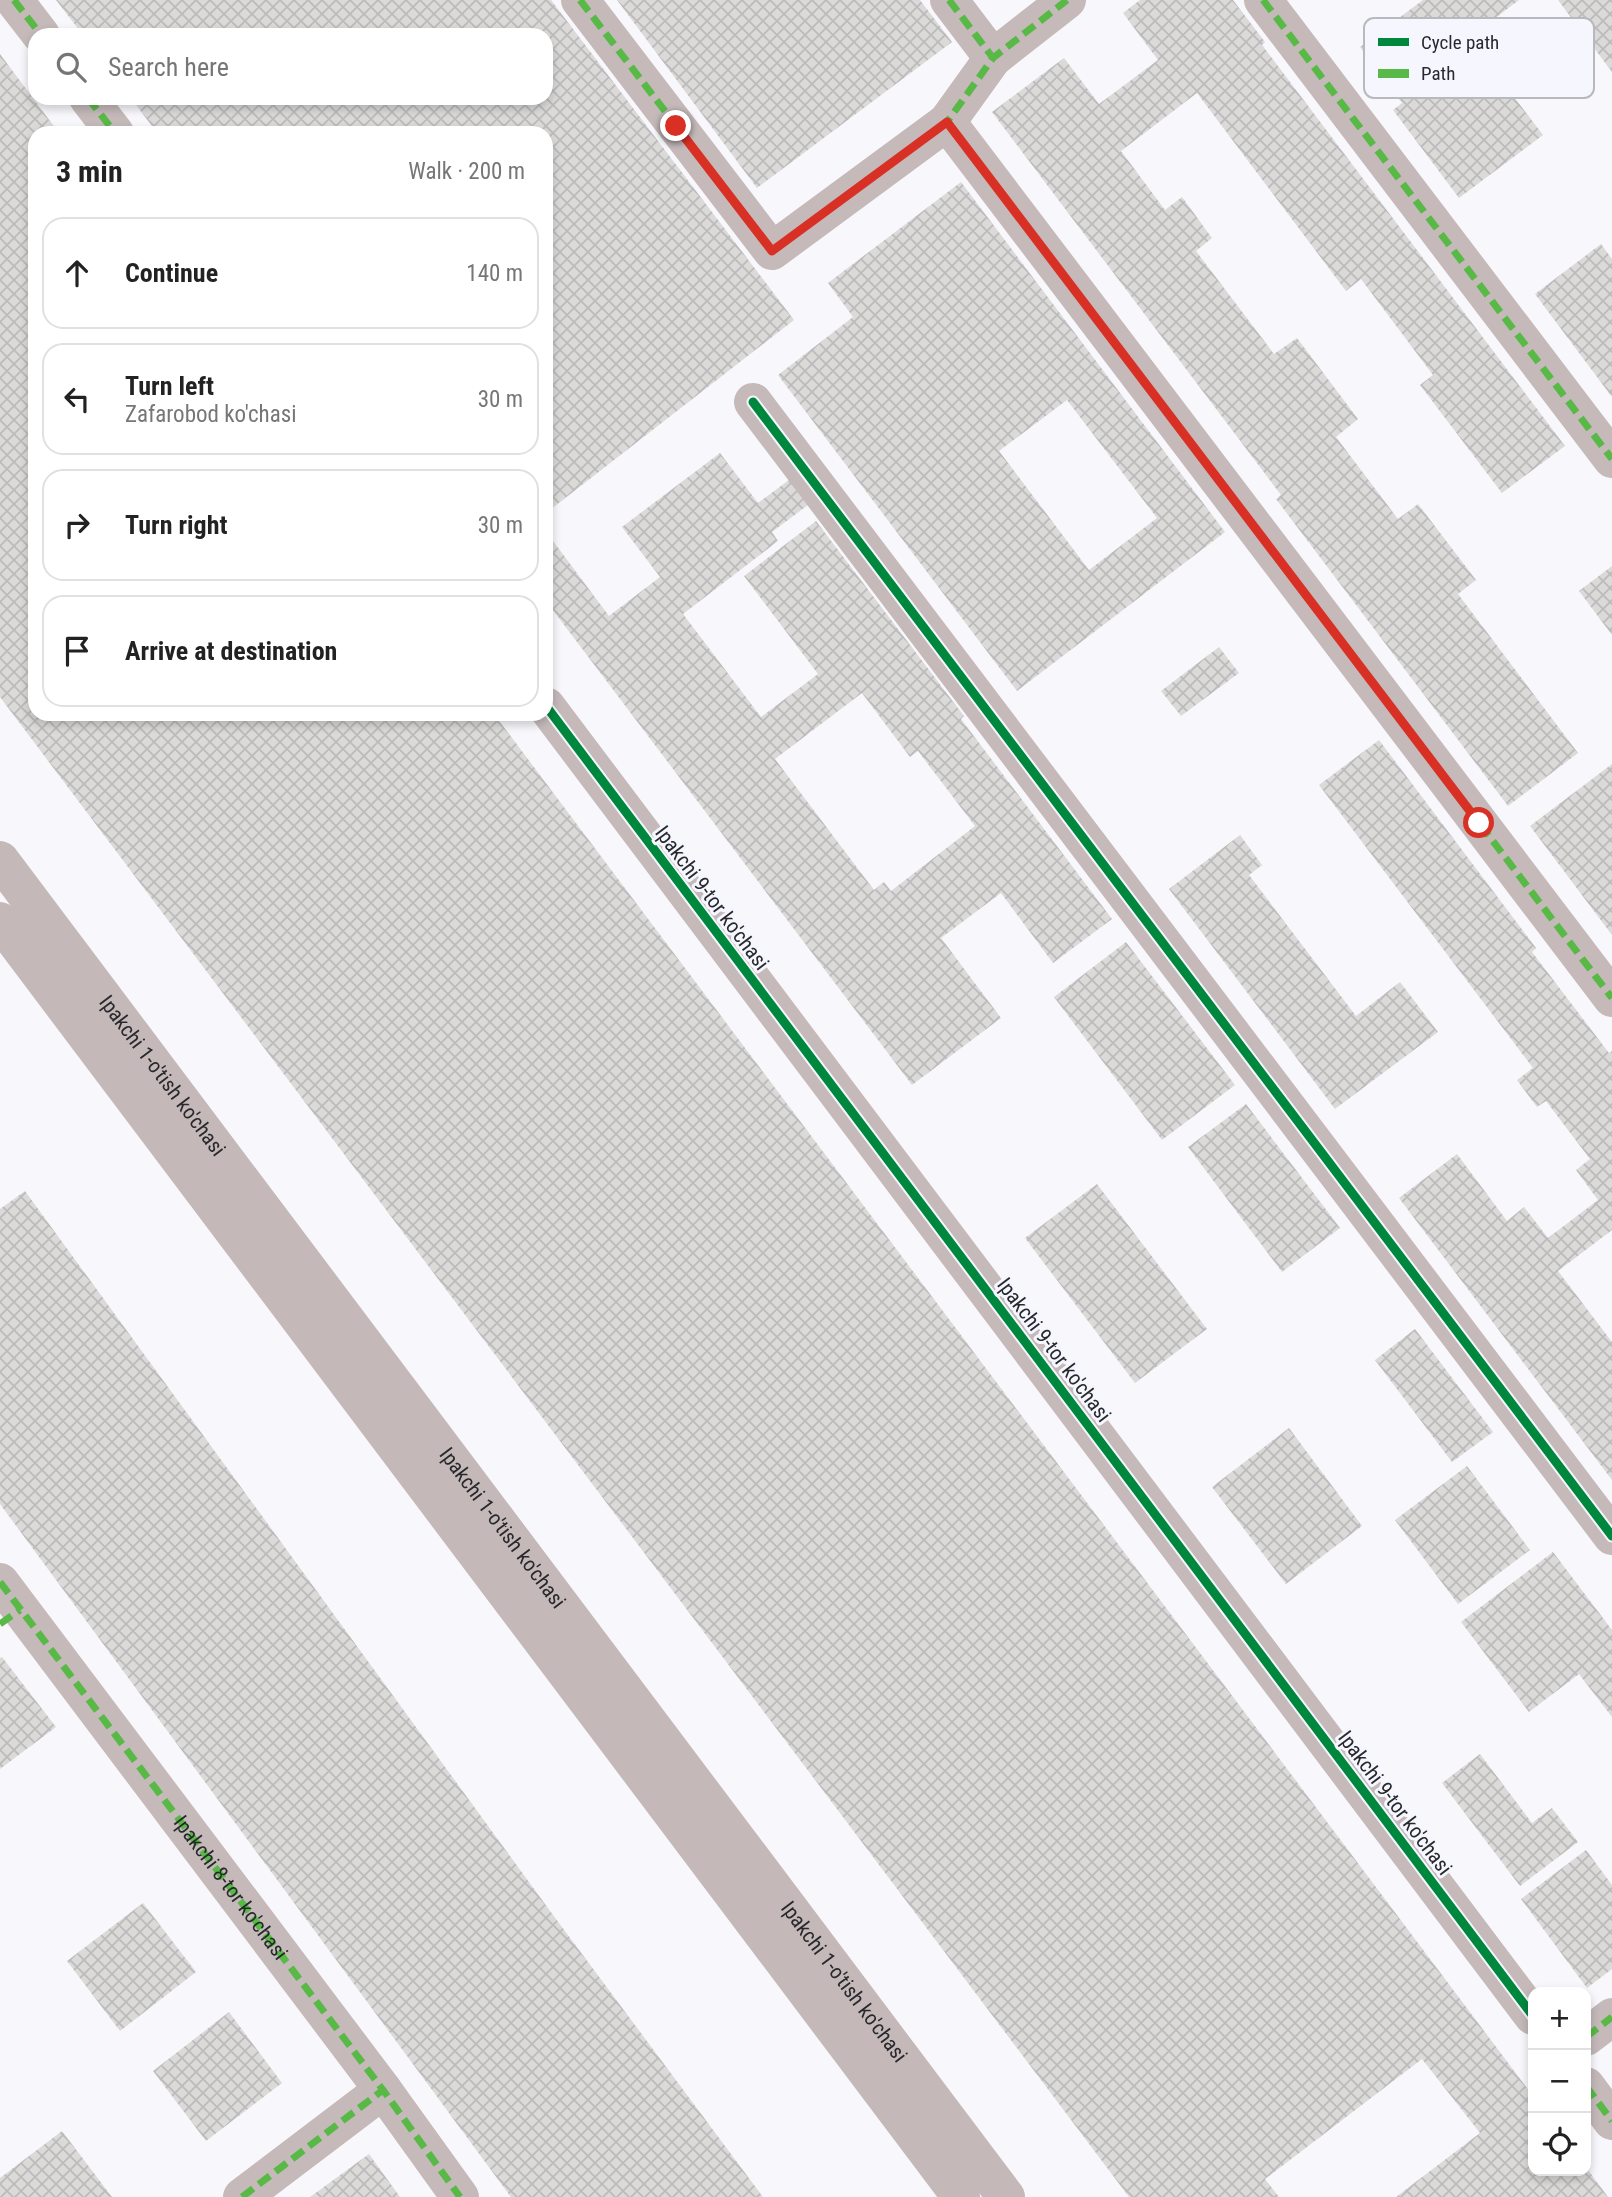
<!DOCTYPE html>
<html lang="en">
<head>
<meta charset="utf-8">
<style>
  body { margin:0; font-family:"Roboto Condensed",sans-serif; background:#f6f6f6; color:#222 }
  .controls { position:absolute; right:21px; bottom:21px; display:grid; overflow:hidden; border-radius:14px; box-shadow:0 4px 10px #0003 }
  .controls button { width:63px; height:63px; display:grid; place-items:center; padding:0; border:0; border-bottom:2px solid #e0e0e0; background:#fff; color:#222; font:35px sans-serif }
  .stop { position:absolute; width:21px; height:21px; margin:-16px; border:5px solid #d93025; border-radius:50%; background:#fff }
  .stop.end { background:#d93025; border-color:#fff; box-shadow:0 2px 7px #0008 }
  .list { margin:0; padding:0; list-style:none }
  h2 { display:flex; justify-content:space-between; align-items:center; height:91px; margin:0; padding:0 28px; font-size:30px }
  h2 small { font-size:23px; font-weight:400; color:#767676 }
  .list li { display:grid; grid-template-columns:46px 1fr auto; gap:21px; align-items:center; box-sizing:border-box; height:112px; margin:0 14px 14px; padding:0 14px; border:2px solid #e0e0e0; border-radius:21px }
  .list b { display:block; font-size:26px; white-space:nowrap }
  .list p { margin:0; font-size:23px; white-space:nowrap; color:#767676 }
  .list em { font-size:23px; font-style:normal; color:#767676 }
  .icon { flex:none; width:38px; height:38px; fill:none; stroke:currentColor; stroke-width:2; stroke-linecap:round; stroke-linejoin:round }
  .map { position:relative; flex:none; width:1612px; height:2197px; overflow:hidden }
  .search { position:absolute; background:#fff; box-shadow:0 4px 10px #0003; left:28px; top:28px; width:525px; height:77px; display:flex; align-items:center; gap:18px; box-sizing:border-box; padding:0 24px; border-radius:21px; color:#767676; font-size:26px }
  .panel { position:absolute; background:#fff; box-shadow:0 4px 10px #0003; left:28px; top:126px; width:525px; height:595px; border-radius:21px }
  .map>svg:first-child { display:block }
</style>
</head>
<body>
<div class="map">
<svg width="1612" height="2197" viewBox="0 0 1612 2197">
  <defs>
    <pattern id="building-cross-hatch" width="8" height="8" patternUnits="userSpaceOnUse" patternTransform="scale(1.75)"><rect width="8" height="8" fill="#dbdad9"/><path d="M0 0l8 8M0 8l8-8" fill="none" stroke="#bcbbbb"/></pattern>
  </defs>
  <rect width="100%" height="100%" fill="#f8f8fc"/>
  <g fill="url(#building-cross-hatch)" fill-rule="evenodd">
    <path d="M56 0H551L794 320 546 513V133H157L131 98H546V35H83Z"/>
    <path d="M617 0H920L952 42 757 188Z"/>
    <path d="M1140 0H1233L1265 42 1262 45 1565 446 1502 493 1420 385 1433 375 1361 279 1346 291 1197 93 1121 151 1165 210 1182 197 1212 238 1196 251 1274 354 1297 338 1358 419 1336 437 1398 519 1418 504 1476 580 1458 594 1578 753 1508 806 1276 499 1281 495 992 112 1064 58 1099 104 1158 60 1123 13Z"/>
    <path d="M1423 0H1519L1490 22 1497 32 1476 47 1543 135 1459 198 1393 110 1402 103 1360 47Z"/>
    <path d="M1558 0H1612V72Z"/>
    <path d="M0 54 59 133H35V714H494L1533 2096V2171H1586V2167L1608 2197H1396L1480 2133 1422 2059 1265 2179 1279 2197H1129L0 697Z"/>
    <path d="M961 182 1225 532 1017 691 778 375 853 317 828 283ZM1067 400 1157 518 1089 570 999 451Z"/>
    <path d="M1601 244 1612 259V397L1535 294Z"/>
    <path d="M720 453 758 503 789 480 808 505 772 532 778 541 683 614 761 717 818 674 744 576 816 521 964 716 961 719 1112 919 1053 963 1001 893 941 938 1001 1018 912 1085 546 601V547L553 541 609 616 660 577 622 527ZM862 693 910 757 918 751 975 826 891 891 884 882 874 890 775 759Z"/>
    <path d="M1612 566V635L1579 591Z"/>
    <path d="M1219 647 1239 673 1181 716 1161 691Z"/>
    <path d="M1379 740 1536 948 1532 952 1609 1053 1612 1051V1230L1558 1271 1612 1342V1480L1399 1198 1457 1154 1507 1221 1524 1207 1548 1238 1598 1200 1576 1170 1590 1159 1546 1101 1537 1107 1517 1080 1533 1068 1319 785Z"/>
    <path d="M1612 764V935L1530 826Z"/>
    <path d="M1240 835 1262 865 1249 875 1356 1016 1400 982 1438 1032 1335 1109 1169 889Z"/>
    <path d="M1126 942 1235 1085 1162 1140 1054 997Z"/>
    <path d="M1246 1104 1340 1228 1282 1272 1188 1147Z"/>
    <path d="M1097 1184 1207 1329 1135 1383 1025 1238Z"/>
    <path d="M25 1191 553 1915 763 2197H511L0 1504V1209Z"/>
    <path d="M1415 1329 1493 1432 1452 1462 1375 1360Z"/>
    <path d="M1289 1428 1362 1526 1286 1584 1212 1487Z"/>
    <path d="M1467 1466 1530 1550 1458 1604 1395 1520Z"/>
    <path d="M1553 1552 1612 1630V1717L1579 1674 1529 1712 1461 1622Z"/>
    <path d="M2 1657 56 1727 0 1769V1658Z"/>
    <path d="M1480 1754 1532 1823 1552 1808 1578 1842 1520 1886 1442 1783Z"/>
    <path d="M1586 1850 1612 1885V1969L1587 1988 1521 1899Z"/>
    <path d="M143 1903 196 1972 120 2031 67 1961Z"/>
    <path d="M229 2012 282 2083 206 2141 153 2071Z"/>
    <path d="M62 2131 112 2197H0V2178Z"/>
    <path d="M369 2154 400 2197H310Z"/>
  </g>
  <g fill="none" stroke-linecap="round" stroke-linejoin="round">
    <g stroke="#c5b9ba" stroke-width="38">
      <path d="M14 0 41 35"/>
      <path d="M580 0 772 251 947 122 993 58 1067 0"/>
      <path d="M949 0 993 58"/>
      <path d="M1263 0 1612 459"/>
      <path d="M88 98 115 133"/>
      <path d="M947 122 1612 998"/>
      <path d="M753 402 1612 1536"/>
      <path d="M546 706 1533 2016"/>
      <path d="M0 1582 383 2090 460 2197"/>
      <path d="M1586 2037 1612 2017"/>
      <path d="M1586 2086 1612 2121"/>
      <path d="M242 2197 383 2090"/>
    </g>
    <g stroke="#c4b8b9" stroke-width="38">
      <path id="s1" d="M0 860 1006 2197"/>
      <path d="M0 921 961 2197"/>
    </g>
    <g stroke="#58b947" stroke-width="7" stroke-dasharray="14 7" stroke-linecap="butt">
      <path d="M14 0 41 35"/>
      <path d="M580 0 772 251 947 122 993 58 1067 0"/>
      <path d="M949 0 993 58"/>
      <path d="M1263 0 1612 459"/>
      <path d="M88 98 115 133"/>
      <path d="M947 122 1612 998"/>
      <path id="s2" d="M0 1582 383 2090 460 2197"/>
      <path d="M0 1624 20 1610"/>
      <path d="M1586 2037 1612 2017"/>
      <path d="M1586 2086 1612 2121"/>
      <path d="M242 2197 383 2090"/>
    </g>
    <defs>
      <g id="cycleway">
        <path d="M753 402 1612 1536"/>
        <path d="M546 706 1533 2016"/>
      </g>
    </defs>
    <use href="#cycleway" stroke="#f6f7fe" stroke-width="13"/>
    <use href="#cycleway" stroke="#00873e" stroke-width="9"/>
  </g>
  <g fill="none" stroke-linecap="round" stroke-linejoin="round">
    <path stroke="#d93025" stroke-width="9" d="M676 126 772 251 947 122 1479 823"/>
  </g>
  <g text-anchor="middle" dominant-baseline="central" stroke-width="6" stroke-linejoin="round" paint-order="stroke">
    <g font-size="21" fill="#28292d" stroke="#f6f7fe">
      <text transform="translate(712 898) rotate(53)">Ipakchi 9-tor ko'chasi</text>
      <text stroke="none"><textPath href="#s1" startOffset="270">Ipakchi 1-o'tish ko'chasi</textPath></text>
      <text transform="translate(1054 1350) rotate(53)">Ipakchi 9-tor ko'chasi</text>
      <text stroke="none"><textPath href="#s1" startOffset="836">Ipakchi 1-o'tish ko'chasi</textPath></text>
      <text transform="translate(1395 1803) rotate(53)">Ipakchi 9-tor ko'chasi</text>
      <text stroke="none"><textPath href="#s2" startOffset="383">Ipakchi 8-tor ko'chasi</textPath></text>
      <text stroke="none"><textPath href="#s1" startOffset="1404">Ipakchi 1-o'tish ko'chasi</textPath></text>
    </g>
  </g>
  <rect x="1364" y="18" width="230" height="80" rx="10" fill="#f6f7fe" stroke="#b8b9bf" stroke-width="2"/>
  <rect x="1378" y="38" width="31" height="8" fill="#00873e"/>
  <rect x="1378" y="69" width="31" height="9" fill="#58b947"/>
  <g font-size="19" fill="#28292d">
    <text x="1421" y="49">Cycle path</text>
    <text x="1421" y="80">Path</text>
  </g>
</svg>
<div class="controls">
<button>+</button>
<button>−</button>
<button><svg class="icon" aria-label="locate" viewBox="0 0 24 24"><circle cx="12" cy="12" r="6"/><path d="M12 2v4M12 18v4M2 12h4M18 12h4"/></svg></button>
</div>
<div class="stop" style="left:1479px;top:823px"></div>
<div class="stop end" style="left:676px;top:126px"></div>
<div class="search"><svg class="icon" aria-label="search" viewBox="0 0 24 24"><circle cx="10" cy="10" r="6"/><path d="M15 15l6 6"/></svg>Search here</div>
<section class="panel">
<h2>3 min<small>Walk · 200 m</small></h2>
<ul class="list">
<li><svg class="icon" aria-label="ahead" viewBox="0 0 24 24"><path d="M12 20V5M6 11l6-6 6 6"/></svg><div><b>Continue</b></div><em>140 m</em></li>
<li><svg class="icon" aria-label="left" viewBox="0 0 24 24"><path d="M17 20v-9H6M10 6l-5 5 5 5"/></svg><div><b>Turn left</b><p>Zafarobod ko'chasi</p></div><em>30 m</em></li>
<li><svg class="icon" aria-label="right" viewBox="0 0 24 24"><path d="M7 20v-9h11M14 6l5 5-5 5"/></svg><div><b>Turn right</b></div><em>30 m</em></li>
<li><svg class="icon" aria-label="arrive" viewBox="0 0 24 24"><path d="M6 21V4h12l-3 4 3 4H6"/></svg><div><b>Arrive at destination</b></div></li>
</ul>
</section>
</div>
</body>
</html>
